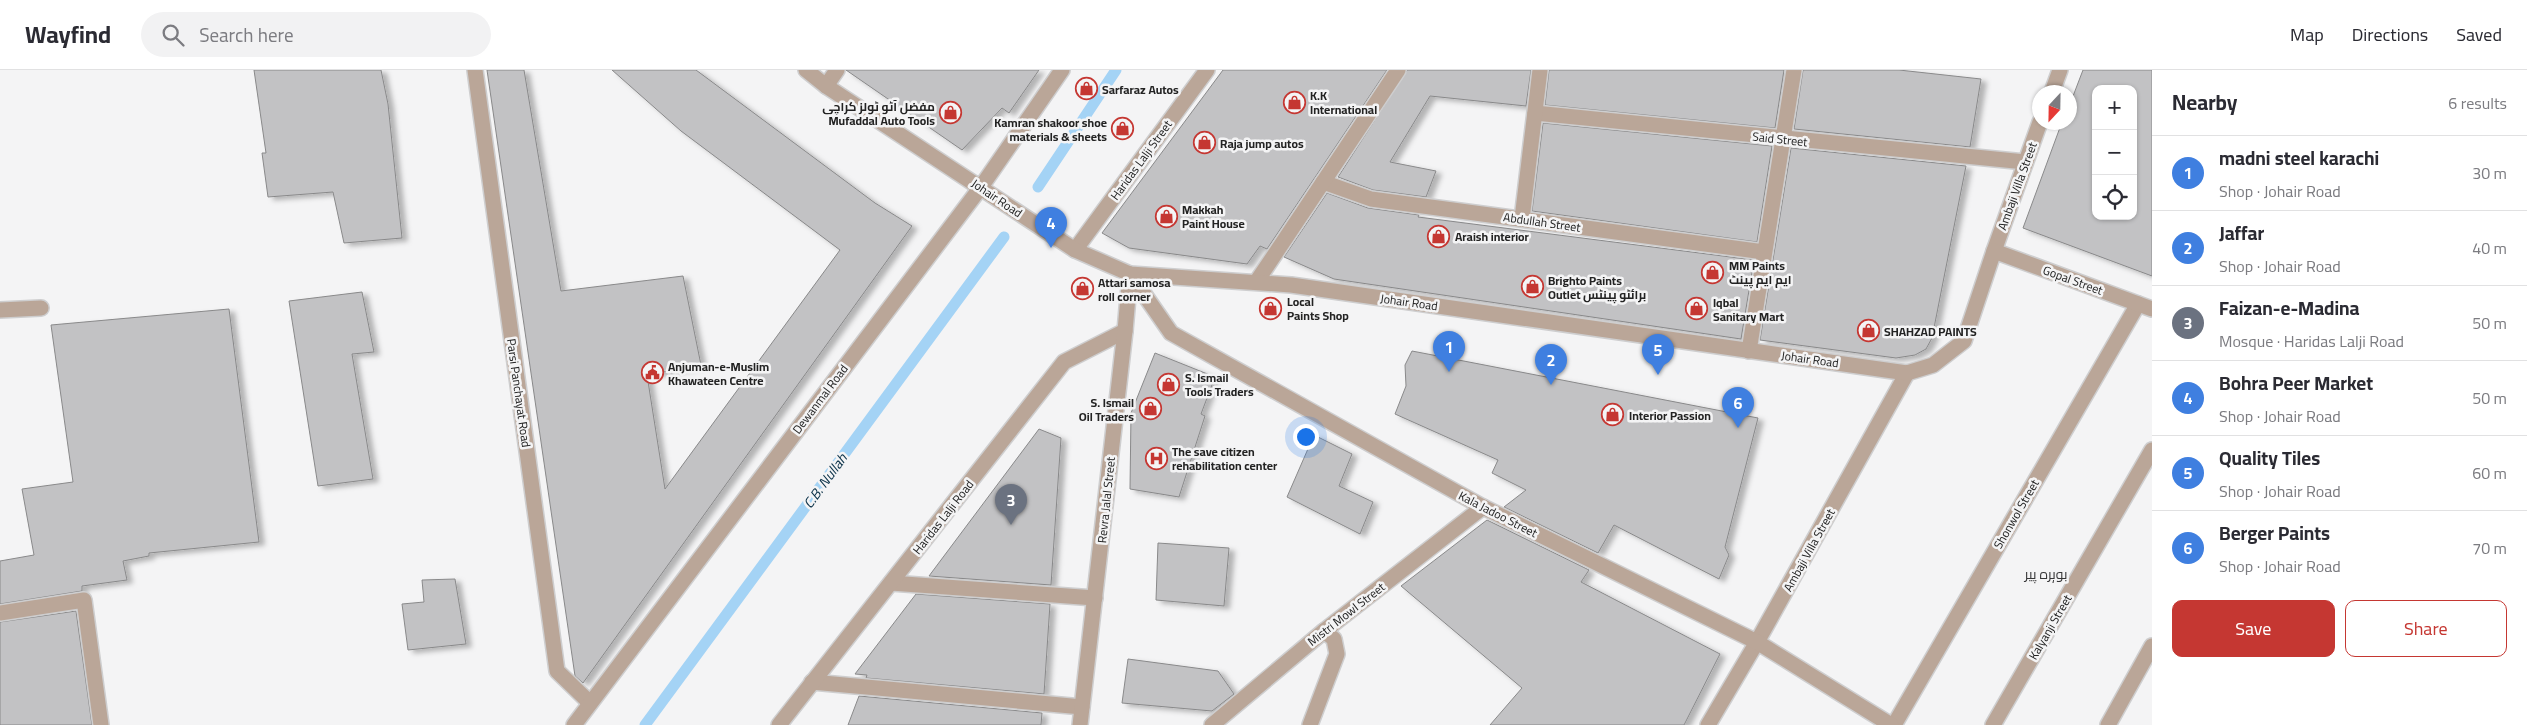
<!DOCTYPE html>
<html lang="en">
<head>
<meta charset="utf-8">
<style>
  body { margin:0; font-family:Georgia,Cairo,serif; background:#f2f2f3; color:#2b2b33 }
  .controls { position:absolute; right:15px; top:15px; display:grid; overflow:hidden; border-radius:10px; box-shadow:0 1px 4px #0004 }
  .controls button { width:45px; height:45px; display:grid; place-items:center; padding:0; border:0; border-bottom:1px solid #e1e1e2; background:#fff; color:#2b2b33; font:25px sans-serif }
  .compass { position:absolute; left:2032px; top:15px; width:45px; height:45px; border-radius:50%; background:#fff; box-shadow:0 1px 4px #0004; rotate:202deg }
  .you { position:absolute; left:1305px; top:366px; width:18px; height:18px; margin:-12px; border:4px solid #fff; border-radius:50%; background:#1a73e8; box-shadow:0 0 0 8px #1a73e833 }
  .badge { display:grid; place-items:center; width:32px; height:32px; border-radius:50%; background:#c53732; color:#fff; font-size:16px; font-weight:700 }
  .pin { position:absolute; translate:-50% -41px; filter:drop-shadow(0 1px 2px #0008) }
  .pin::after { content:''; position:absolute; top:26px; width:18px; height:15px; background:inherit; clip-path:polygon(0 0,100% 0,50% 100%) }
  .list { margin:0; padding:0; list-style:none }
  h2 { display:flex; justify-content:space-between; align-items:center; height:65px; margin:0; padding:0 20px; font-size:21px }
  h2 small { font-size:16px; font-weight:400; color:#7c7c81 }
  .list li { display:grid; grid-template-columns:32px 1fr auto; gap:15px; align-items:center; box-sizing:border-box; height:75px; padding:0 20px; border-top:1px solid #e1e1e2 }
  .list b { display:block; font-size:19px; white-space:nowrap }
  .list p { margin:0; font-size:16px; white-space:nowrap; color:#7c7c81 }
  .list em { font-size:16px; font-style:normal; color:#7c7c81 }
  .actions { display:flex; gap:10px; padding:15px 20px }
  .actions a { flex:1; padding:11px 0; border:1px solid #c53732; border-radius:10px; text-align:center; font-size:18px; color:#c53732 }
  .actions .main { background:#c53732; color:#fff }
  .icon { flex:none; width:28px; height:28px; fill:none; stroke:currentColor; stroke-width:2; stroke-linecap:round; stroke-linejoin:round }
  .map { position:relative; flex:none; width:2152px; height:655px; overflow:hidden }
  header { display:flex; align-items:center; gap:30px; box-sizing:border-box; height:70px; padding:0 25px; background:#fff; border-bottom:1px solid #e1e1e2 }
  header strong { font-size:24px }
  nav { display:flex; gap:28px; margin-inline-start:auto; font-size:18px }
  .search { width:350px; height:45px; background:#f2f2f3; display:flex; align-items:center; gap:12px; box-sizing:border-box; padding:0 18px; border-radius:28px; color:#7c7c81; font-size:19px }
  main { display:flex }
  aside { flex:1; background:#fff }
  .map>svg:first-child { display:block }
</style>
</head>
<body>
<header>
<strong>Wayfind</strong>
<div class="search"><svg class="icon" aria-label="search" viewBox="0 0 24 24"><circle cx="10" cy="10" r="6"/><path d="M15 15l6 6"/></svg>Search here</div>
<nav><a>Map</a><a>Directions</a><a>Saved</a></nav>
</header>
<main>
<div class="map">
<svg width="2152" height="655" viewBox="0 0 2152 655">
  <defs>
    <filter id="shadow"><feDropShadow dx="5.5" dy="3" stdDeviation="2.5" flood-color="#0004"/></filter>
  </defs>
  <rect width="100%" height="100%" fill="#f4f4f5"/>
  <g fill="none" stroke-linecap="round" stroke-linejoin="round">
    <g stroke="#a4d3f5" stroke-width="11">
      <path d="M1038 117 1116 0"/>
      <path d="M645 655 1004 167"/>
    </g>
  </g>
  <g fill="#c2c2c4" stroke="#89898a" fill-rule="evenodd" filter="url(#shadow)">
    <path d="M254 0H381L388 34 402 168 344 173 333 122 268 127 262 83H266Z"/>
    <path d="M487 0H524L561 221 683 206 701 295 647 305 665 419 840 180 681 61 612 0H696L875 133 912 156 583 613 575 606Z"/>
    <path d="M846 0H1039L1009 43 1002 38 962 80Z"/>
    <path d="M1223 0H1387L1267 179 1260 176 1247 194 1129 178 1102 163Z"/>
    <path d="M1407 0H1531L1526 36 1430 26 1390 92 1436 101 1426 127 1373 120 1338 107Z"/>
    <path d="M1549 0H1784L1775 58 1545 35Z"/>
    <path d="M1803 0H1899L1981 9 1970 77 1794 59Z"/>
    <path d="M2083 0H2152V206L2023 158 2062 52H2070V34ZM2096 19H2133V146H2096Z"/>
    <path d="M1543 53 1772 76 1757 172 1532 141Z"/>
    <path d="M1791 78 1966 96 1932 268 1926 279 1915 285 1896 288 1760 270Z"/>
    <path d="M1327 123 1368 138 1419 145 1418 147 1754 190 1741 269 1334 209 1284 187Z"/>
    <path d="M362 222 374 282 352 284 373 409 318 416 289 231Z"/>
    <path d="M229 239 259 472 149 483V486L123 491 127 510 82 516V521L0 534V491L34 485 22 419 73 412 51 255Z"/>
    <path d="M1412 281 1758 348 1725 477 1729 485 1719 509 1614 455 1598 483 1504 437 1526 420 1492 403 1498 390 1395 344 1406 316 1405 295Z"/>
    <path d="M1155 283 1215 307 1201 344 1205 346 1179 427 1130 419 1131 343Z"/>
    <path d="M1039 359 1061 368 1051 515 929 506Z"/>
    <path d="M1314 365 1352 384 1339 416 1373 432 1360 464 1287 427Z"/>
    <path d="M1487 450 1589 500 1581 512 1720 584 1684 655H1490L1522 618 1401 516Z"/>
    <path d="M1158 473 1229 478 1224 536 1156 530Z"/>
    <path d="M455 509 466 574 408 580 402 534 424 532 422 510Z"/>
    <path d="M916 524 1050 534 1044 624 866 608 867 605 855 604Z"/>
    <path d="M76 541 92 655H0V552Z"/>
    <path d="M1128 589 1218 601 1234 624 1212 641 1122 633Z"/>
    <path d="M859 626 1042 643 1041 655H848Z"/>
  </g>
  <g fill="none" stroke-linecap="round" stroke-linejoin="round">
    <defs>
      <g id="service">
        <path d="M0 240 41 238"/>
        <path d="M0 543 84 530 101 655"/>
      </g>
      <g id="minor">
        <path d="M475 0 557 601 590 633"/>
        <path d="M826 16 837 0"/>
        <path d="M2052 22 2060 0"/>
        <path d="M1535 43 2025 92"/>
        <path d="M1323 112 1371 129 1764 182"/>
        <path d="M1522 149 1540 0"/>
        <path d="M1075 180 1207 0"/>
        <path d="M1994 181 2040 52"/>
        <path d="M1257 211 1398 0"/>
        <path d="M1749 281 1794 0"/>
        <path d="M891 513 1095 528"/>
        <path d="M812 612 1082 637"/>
        <path d="M574 655 981 117 1062 0"/>
        <path d="M779 655 1064 292 1125 261"/>
        <path d="M1080 655 1125 261 1130 204"/>
        <path d="M1212 655 1324 561 1483 437"/>
        <path d="M1310 655 1337 584 1334 569 1324 561"/>
        <path d="M1708 655 1757 572 1907 303"/>
        <path d="M1894 655 2138 234"/>
        <path d="M1993 655 2152 380"/>
        <path d="M2108 655 2152 576"/>
      </g>
      <g id="tertiary">
        <path d="M806 0 826 16 1075 180 1130 204 1291 215 1907 303 1933 295 1964 271 1994 181 2152 239"/>
        <path d="M1130 204 1171 263 1483 437 1757 572 1891 655"/>
      </g>
    </defs>
    <use href="#service" stroke="#cececf" stroke-width="18"/>
    <use href="#minor" stroke="#cececf" stroke-width="18"/>
    <use href="#tertiary" stroke="#cececf" stroke-width="18"/>
    <use href="#service" stroke="#baa698" stroke-width="15"/>
    <use href="#minor" stroke="#baa698" stroke-width="15"/>
    <use href="#tertiary" stroke="#baa698" stroke-width="15"/>
  </g>
  <defs>
    <symbol id="shop-ring" viewBox="-11 -11 22 22"><circle r="9.5" fill="#f4f4f5" stroke="#c53732" stroke-width="1.5"/><path d="M-5-2.5h2.3a2.7 3.5 0 0 1 5.4 0H5L5.5 6h-11ZM-1.5-2.5h3a1.5 2.3 0 0 0-3 0Z" fill="#c53732"/></symbol>
    <symbol id="civic-ring" viewBox="-11 -11 22 22"><circle r="9.5" fill="#f4f4f5" stroke="#c53732" stroke-width="1.5"/><path d="M-.6-6.5H3V-4.5H.6V-3L4-1V1h2V6H-6V1h2V-1L-.6-3ZM-1.2 2.5V6h2.4V2.5Z" fill="#c53732"/></symbol>
    <symbol id="hospital-ring" viewBox="-11 -11 22 22"><circle r="9.5" fill="#f4f4f5" stroke="#c53732" stroke-width="1.5"/><path d="M-5-5h3v3.5h4V-5h3V5h-3V1.5h-4V5h-3Z" fill="#c53732"/></symbol>
  </defs>
  <g fill-rule="evenodd">
    <use href="#shop-ring" x="1074" y="6" width="25" height="25"/>
    <use href="#shop-ring" x="1282" y="20" width="25" height="25"/>
    <use href="#shop-ring" x="938" y="30" width="25" height="25"/>
    <use href="#shop-ring" x="1110" y="46" width="25" height="25"/>
    <use href="#shop-ring" x="1192" y="60" width="25" height="25"/>
    <use href="#shop-ring" x="1154" y="134" width="25" height="25"/>
    <use href="#shop-ring" x="1426" y="154" width="25" height="25"/>
    <use href="#shop-ring" x="1700" y="190" width="25" height="25"/>
    <use href="#shop-ring" x="1520" y="204" width="25" height="25"/>
    <use href="#shop-ring" x="1070" y="206" width="25" height="25"/>
    <use href="#shop-ring" x="1258" y="226" width="25" height="25"/>
    <use href="#shop-ring" x="1684" y="226" width="25" height="25"/>
    <use href="#shop-ring" x="1856" y="248" width="25" height="25"/>
    <use href="#civic-ring" x="640" y="290" width="25" height="25"/>
    <use href="#shop-ring" x="1156" y="302" width="25" height="25"/>
    <use href="#shop-ring" x="1138" y="326" width="25" height="25"/>
    <use href="#shop-ring" x="1600" y="332" width="25" height="25"/>
    <use href="#hospital-ring" x="1144" y="376" width="25" height="25"/>
  </g>
  <g text-anchor="middle" dominant-baseline="central" stroke-width="5" stroke-linejoin="round" paint-order="stroke">
    <g font-size="12" font-weight="bold" fill="#232323" stroke="#f4f4f5" text-anchor="start">
      <text x="1102" y="19">Sarfaraz Autos</text>
      <text x="1310" y="25">K.K<tspan x="1310" dy="14">International</tspan></text>
      <text x="935" y="36" text-anchor="end">مفضل آٹو ٹولز کراچی<tspan x="935" dy="14">Mufaddal Auto Tools</tspan></text>
      <text x="1107" y="52" text-anchor="end">Kamran shakoor shoe<tspan x="1107" dy="14">materials &amp; sheets</tspan></text>
      <text x="1220" y="73">Raja jump autos</text>
      <text x="1182" y="139">Makkah<tspan x="1182" dy="14">Paint House</tspan></text>
      <text x="1455" y="166">Araish interior</text>
      <text x="1729" y="195">MM Paints<tspan x="1729" dy="14">ایم ایم پینٹ</tspan></text>
      <text x="1548" y="210">Brighto Paints<tspan x="1548" dy="14">Outlet برائٹو پینٹس</tspan></text>
      <text x="1098" y="212">Attari samosa<tspan x="1098" dy="14">roll corner</tspan></text>
      <text x="1287" y="231">Local<tspan x="1287" dy="14">Paints Shop</tspan></text>
      <text x="1713" y="232">Iqbal<tspan x="1713" dy="14">Sanitary Mart</tspan></text>
      <text x="1884" y="261">SHAHZAD PAINTS</text>
      <text x="668" y="296">Anjuman-e-Muslim<tspan x="668" dy="14">Khawateen Centre</tspan></text>
      <text x="1185" y="307">S. Ismail<tspan x="1185" dy="14">Tools Traders</tspan></text>
      <text x="1134" y="332" text-anchor="end">S. Ismail<tspan x="1134" dy="14">Oil Traders</tspan></text>
      <text x="1629" y="345">Interior Passion</text>
      <text x="1172" y="381">The save citizen<tspan x="1172" dy="14">rehabilitation center</tspan></text>
    </g>
    <g font-size="12" fill="#232323" stroke="#f4f4f5">
      <text transform="translate(1780 69) rotate(6)">Said Street</text>
      <text transform="translate(1141 90) rotate(-54)">Haridas Lalji Street</text>
      <text transform="translate(2017 116) rotate(-70)">Ambaji Villa Street</text>
      <text transform="translate(997 128) rotate(34)">Johair Road</text>
      <text transform="translate(1542 152) rotate(8)">Abdullah Street</text>
      <text transform="translate(2073 210) rotate(20)">Gopal Street</text>
      <text transform="translate(1409 232) rotate(8)">Johair Road</text>
      <text transform="translate(1810 289) rotate(8)">Johair Road</text>
      <text transform="translate(519 323) rotate(82)">Parsi Panchayat Road</text>
      <text transform="translate(820 329) rotate(-53)">Dewanmal Road</text>
      <text transform="translate(1106 430) rotate(-84)">Revra Jalal Street</text>
      <text transform="translate(1498 444) rotate(27)">Kala Jadoo Street</text>
      <text transform="translate(2016 444) rotate(-60)">Shonwol Street</text>
      <text transform="translate(943 447) rotate(-52)">Haridas Lalji Road</text>
      <text transform="translate(1809 480) rotate(-61)">Ambaji Villa Street</text>
      <text transform="translate(1346 544) rotate(-38)">Mistri Mowl Street</text>
      <text transform="translate(2050 557) rotate(-60)">Kalyanji Street</text>
    </g>
    <g font-size="14" font-style="italic" fill="#082f46" stroke="#f4f4f5">
      <text transform="translate(825 411) rotate(-54)">C.B. Nullah</text>
    </g>
    <g font-size="14" fill="#363637" stroke="#f4f4f5">
      <text x="2046" y="504">بوہرہ پیر</text>
    </g>
  </g>
</svg>
<div class="controls">
<button>+</button>
<button>−</button>
<button><svg class="icon" aria-label="locate" viewBox="0 0 24 24"><circle cx="12" cy="12" r="6"/><path d="M12 2v4M12 18v4M2 12h4M18 12h4"/></svg></button>
</div>
<svg class="compass" viewBox="-18 -18 36 36"><path d="M0-13l5 13h-10z" fill="#e53935"/><path d="M0 13l5-13h-10z" fill="#7c7c81"/></svg>
<div class="you"></div>
<div class="pin badge" style="left:1449px;top:302px;background:#3f7fe0">1</div>
<div class="pin badge" style="left:1551px;top:315px;background:#3f7fe0">2</div>
<div class="pin badge" style="left:1011px;top:455px;background:#6b7280">3</div>
<div class="pin badge" style="left:1051px;top:178px;background:#3f7fe0">4</div>
<div class="pin badge" style="left:1658px;top:305px;background:#3f7fe0">5</div>
<div class="pin badge" style="left:1738px;top:358px;background:#3f7fe0">6</div>
</div>
<aside>
<h2>Nearby<small>6 results</small></h2>
<ul class="list">
<li><span class="badge" style="background:#3f7fe0">1</span><div><b>madni steel karachi</b><p>Shop · Johair Road</p></div><em>30 m</em></li>
<li><span class="badge" style="background:#3f7fe0">2</span><div><b>Jaffar</b><p>Shop · Johair Road</p></div><em>40 m</em></li>
<li><span class="badge" style="background:#6b7280">3</span><div><b>Faizan-e-Madina</b><p>Mosque · Haridas Lalji Road</p></div><em>50 m</em></li>
<li><span class="badge" style="background:#3f7fe0">4</span><div><b>Bohra Peer Market</b><p>Shop · Johair Road</p></div><em>50 m</em></li>
<li><span class="badge" style="background:#3f7fe0">5</span><div><b>Quality Tiles</b><p>Shop · Johair Road</p></div><em>60 m</em></li>
<li><span class="badge" style="background:#3f7fe0">6</span><div><b>Berger Paints</b><p>Shop · Johair Road</p></div><em>70 m</em></li>
</ul>
<div class="actions"><a class="main">Save</a><a>Share</a></div>
</aside>
</main>
</body>
</html>
